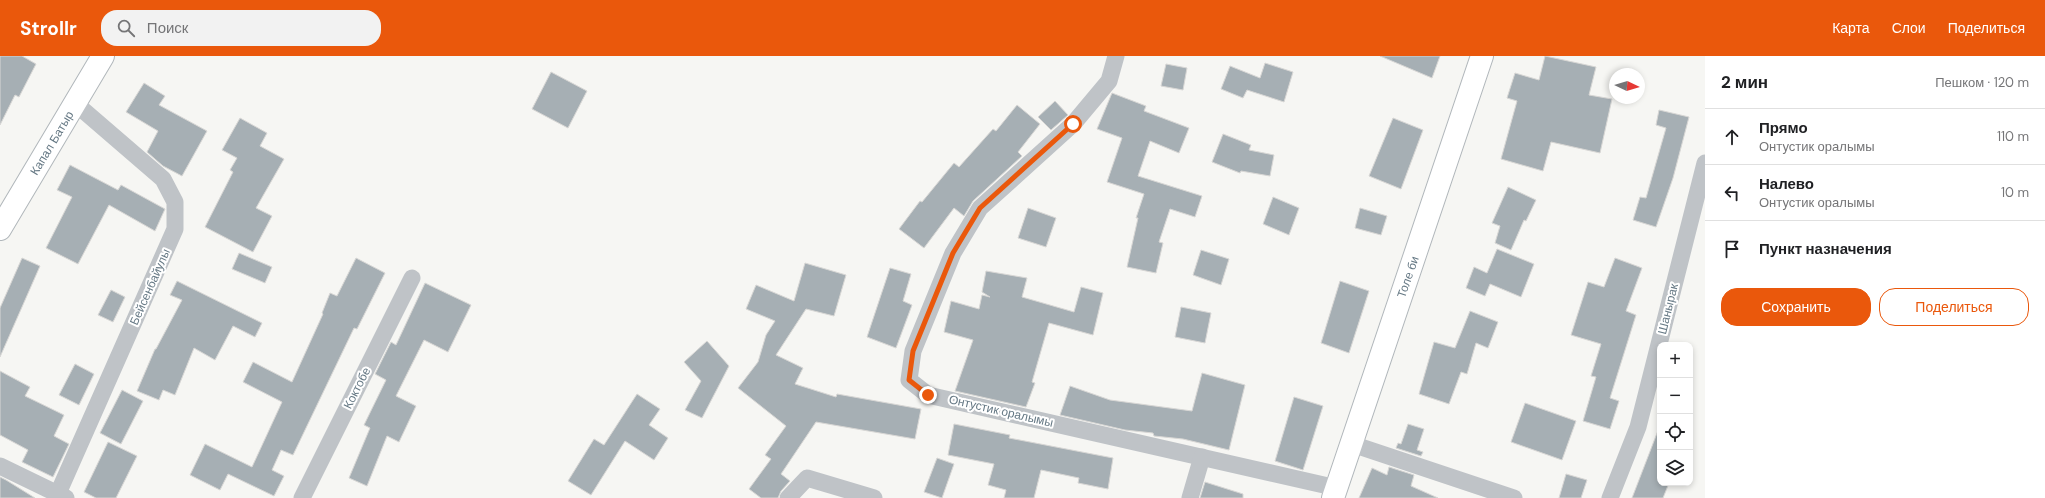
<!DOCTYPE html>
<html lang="ru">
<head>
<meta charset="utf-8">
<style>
  body { margin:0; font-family:"DM Sans",sans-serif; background:#f2f2f2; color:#202124 }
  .controls { position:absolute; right:12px; bottom:12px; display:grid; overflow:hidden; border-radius:8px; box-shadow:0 2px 6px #0003 }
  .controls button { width:36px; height:36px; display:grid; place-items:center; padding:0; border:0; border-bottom:1px solid #e0e0e0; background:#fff; color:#202124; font:20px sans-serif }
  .compass { position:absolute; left:1609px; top:12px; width:36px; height:36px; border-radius:50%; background:#fff; box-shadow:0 2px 6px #0003; rotate:94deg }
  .stop { position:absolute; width:12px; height:12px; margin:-9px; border:3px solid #ea580c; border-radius:50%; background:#fff }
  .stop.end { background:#ea580c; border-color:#fff; box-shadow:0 1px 4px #0008 }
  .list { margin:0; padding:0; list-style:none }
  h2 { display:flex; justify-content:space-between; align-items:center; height:52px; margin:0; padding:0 16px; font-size:17px }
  h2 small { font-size:13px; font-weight:400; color:#757577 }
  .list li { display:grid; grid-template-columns:26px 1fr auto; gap:12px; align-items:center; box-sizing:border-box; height:56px; padding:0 16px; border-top:1px solid #e0e0e0 }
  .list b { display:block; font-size:15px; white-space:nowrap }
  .list p { margin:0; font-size:13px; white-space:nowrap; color:#757577 }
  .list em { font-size:13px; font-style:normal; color:#757577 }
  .actions { display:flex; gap:8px; padding:12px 16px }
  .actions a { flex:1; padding:9px 0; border:1px solid #ea580c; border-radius:16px; text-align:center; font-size:14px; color:#ea580c }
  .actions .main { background:#ea580c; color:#fff }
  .icon { flex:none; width:22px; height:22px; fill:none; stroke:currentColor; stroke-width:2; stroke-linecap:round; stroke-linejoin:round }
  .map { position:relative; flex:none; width:1705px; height:442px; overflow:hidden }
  header { display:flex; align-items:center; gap:24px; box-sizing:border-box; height:56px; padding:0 20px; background:#ea580c; color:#fff }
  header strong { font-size:19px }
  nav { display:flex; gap:22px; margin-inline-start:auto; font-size:14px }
  .search { width:280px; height:36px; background:#f2f2f2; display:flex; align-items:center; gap:10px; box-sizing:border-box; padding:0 14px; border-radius:16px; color:#757577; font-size:15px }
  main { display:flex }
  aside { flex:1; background:#fff }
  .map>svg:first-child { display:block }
</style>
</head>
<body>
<header>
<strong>Strollr</strong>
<div class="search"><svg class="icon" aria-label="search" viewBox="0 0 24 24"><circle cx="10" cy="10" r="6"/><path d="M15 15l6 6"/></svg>Поиск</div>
<nav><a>Карта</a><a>Слои</a><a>Поделиться</a></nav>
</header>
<main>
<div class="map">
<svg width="1705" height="442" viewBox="0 0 1705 442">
  <rect width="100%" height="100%" fill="#f6f6f3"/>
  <g fill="#a6afb4" stroke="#d8d7d5">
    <path d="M0 0H22L36 8 19 41 15 39 0 69Z"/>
    <path d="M1380 0H1440L1432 22Z"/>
    <path d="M1545 0 1596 11 1589 39 1612 43 1600 97 1551 86 1543 115 1501 103 1517 45 1507 42 1515 17 1539 24Z"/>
    <path d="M1265 7 1293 16 1284 46 1247 34 1243 42 1221 33 1230 10 1260 22Z"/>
    <path d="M1166 8 1187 12 1183 34 1161 30Z"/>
    <path d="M551 16 587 35 568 72 532 53Z"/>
    <path d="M144 27 165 40 159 49 207 75 182 120 163 110 147 96 158 75 126 56Z"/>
    <path d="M1112 37 1146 50 1144 55 1189 72 1179 97 1150 85 1138 120 1202 140 1195 161 1170 153 1159 186 1163 187 1156 217 1127 211 1138 162H1136L1144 138 1107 126 1122 82 1097 73Z"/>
    <path d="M1055 45 1068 59 1051 74 1038 61Z"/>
    <path d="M1017 49 1040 68 1018 96 1022 100 973 145 964 160 954 152 924 192 899 173 920 145 922 146 954 107 959 111 993 73 996 75Z"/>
    <path d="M1659 54 1689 61 1673 122 1656 171 1633 164 1640 141 1646 142 1666 72 1656 69Z"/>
    <path d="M240 62 267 77 260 90 284 103 256 152 272 160 253 196 205 171 233 116 230 114 237 102 222 94Z"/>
    <path d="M1393 62 1423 74 1401 133 1369 120Z"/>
    <path d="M1223 78 1251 89 1249 94 1274 99 1270 120 1241 115 1240 117 1212 106Z"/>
    <path d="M70 109 118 134 121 129 165 153 155 175 109 149 78 208 46 192 72 141 57 134Z"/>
    <path d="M1508 131 1536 144 1526 165 1524 164 1511 194 1495 187 1500 170 1492 167Z"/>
    <path d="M1273 141 1299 152 1289 179 1263 168Z"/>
    <path d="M1028 152 1056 162 1046 191 1018 182Z"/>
    <path d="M1360 152 1387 160 1381 179 1355 172Z"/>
    <path d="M1497 193 1534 208 1521 241 1490 228 1485 240 1466 232 1474 211 1487 217Z"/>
    <path d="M1201 194 1229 203 1221 229 1193 219Z"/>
    <path d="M239 197 272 211 265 227 232 213Z"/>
    <path d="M22 202 40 210 0 301V252Z"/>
    <path d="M356 202 385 217 357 273 354 272 293 399 281 394 272 414 284 420 274 440 228 418 220 434 190 419 205 388 252 411 282 346 243 326 253 306 292 326 323 258 322 257 330 237 337 240Z"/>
    <path d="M1615 202 1642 212 1626 255 1636 259 1610 342 1619 345 1610 373 1583 365 1596 321 1591 320 1601 288 1571 279 1588 226 1604 231Z"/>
    <path d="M805 207 846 219 834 260 806 253 776 299 803 312 795 328 836 341 837 338 921 353 915 383 816 366 781 418 790 425 781 435 778 442H761L749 433 771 403 765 399 786 370 738 332 758 306 766 279 775 265 746 253 756 229 794 245Z"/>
    <path d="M890 212 911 218 903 245 912 249 896 292 867 281Z"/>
    <path d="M986 215 1027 222 1022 241 1074 256 1081 231 1103 237 1093 279 1049 267 1032 326 1035 327 1026 351 955 335 973 284 944 276 951 245 979 253 982 239 990 241 982 236Z"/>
    <path d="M177 225 262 267 255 281 233 270 215 304 194 292 175 339 163 334 159 344 137 335 155 293H156L182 244 170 239Z"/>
    <path d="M1340 225 1369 235 1349 297 1321 287Z"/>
    <path d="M425 227 471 249 448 296 424 284 396 340 416 350 399 386 387 380 367 430 349 422 370 372 364 369 386 324 375 318 391 286 396 289Z"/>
    <path d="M111 234 125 241 113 266 98 259Z"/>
    <path d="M1181 251 1211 257 1205 287 1175 281Z"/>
    <path d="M1470 255 1498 266 1488 292 1476 287 1467 318 1461 316 1449 348 1419 338 1434 286 1455 292Z"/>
    <path d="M707 285 729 310 702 362 685 354 701 325 684 306Z"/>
    <path d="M75 308 94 318 79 349 59 339Z"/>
    <path d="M0 315 30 331 25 340 64 359 54 380 69 388 53 421 22 406 28 394 0 379Z"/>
    <path d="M1202 317 1245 329 1229 394 1183 383 1154 380 1153 377 1125 374 1060 359 1070 330 1110 344 1192 355Z"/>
    <path d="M122 334 143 345 121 388 100 377Z"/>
    <path d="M637 338 660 353 649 369 668 382 654 404 625 385 591 439 568 425 594 383 604 389Z"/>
    <path d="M1294 341 1323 350 1303 414 1275 405Z"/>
    <path d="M1525 347 1576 365 1562 404 1511 386Z"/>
    <path d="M954 368 1010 379 1009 382 1113 402 1108 433 1078 427 1079 422 1041 414 1034 442H1004L1006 434 988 429 994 408 948 399Z"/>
    <path d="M1408 368 1424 373 1417 394 1423 396 1421 400 1396 392 1398 387 1401 388Z"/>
    <path d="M1659 372 1660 427H1669L1663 442H1632Z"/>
    <path d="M108 386 137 400 116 442H96L84 436Z"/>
    <path d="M937 402 954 408 942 442 924 436Z"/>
    <path d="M1389 411 1414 419 1411 430 1438 442H1359L1372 412 1387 419Z"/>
    <path d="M1566 418 1587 424 1581 442H1559Z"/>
    <path d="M0 421 6 424 35 442H0Z"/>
    <path d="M1205 426 1243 438V442H1200Z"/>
  </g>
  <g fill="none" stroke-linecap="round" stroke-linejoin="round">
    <defs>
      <g id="secondary">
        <path d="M0 173 103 0"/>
        <path d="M1333 442 1482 0"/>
      </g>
    </defs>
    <use href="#secondary" stroke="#b1b7bb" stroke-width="24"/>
    <g stroke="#bfc3c7" stroke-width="17">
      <path d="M1116 0 1109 25 1073 68 980 152 953 197 913 295 909 324 928 339 1337 432"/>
      <path d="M1352 388 1514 442"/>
      <path d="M0 410 66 442"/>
      <path d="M56 442 175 173V146L163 123 76 48"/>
      <path d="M302 442 412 222"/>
      <path d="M788 442 807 422 874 442"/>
      <path d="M1190 442 1202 401"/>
      <path d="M1610 442 1638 371 1705 107"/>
    </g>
    <use href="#secondary" stroke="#fff" stroke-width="22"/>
  </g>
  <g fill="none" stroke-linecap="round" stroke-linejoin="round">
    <path stroke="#ea580c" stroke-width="5" d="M928 339 909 324 913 295 953 197 980 152 1073 68"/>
  </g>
  <g text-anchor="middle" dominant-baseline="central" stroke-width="4" stroke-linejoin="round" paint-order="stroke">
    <g font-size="12" fill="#657884" stroke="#fff">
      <text transform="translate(52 87) rotate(-59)">Капал Батыр</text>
      <text transform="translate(1408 221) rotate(-71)">Толе би</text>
      <text transform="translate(150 231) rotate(-66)">Бейсенбайулы</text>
      <text transform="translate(1668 253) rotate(-76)">Шанырак</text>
      <text transform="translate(357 332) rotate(-63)">Коктобе</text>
      <text transform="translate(1001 355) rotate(13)">Онтустик оралымы</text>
    </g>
  </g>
</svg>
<div class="controls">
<button>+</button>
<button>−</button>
<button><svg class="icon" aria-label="locate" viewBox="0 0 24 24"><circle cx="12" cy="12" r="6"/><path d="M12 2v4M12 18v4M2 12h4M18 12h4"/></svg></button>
<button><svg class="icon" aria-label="layers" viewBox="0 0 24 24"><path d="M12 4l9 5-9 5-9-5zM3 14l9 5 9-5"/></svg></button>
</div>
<svg class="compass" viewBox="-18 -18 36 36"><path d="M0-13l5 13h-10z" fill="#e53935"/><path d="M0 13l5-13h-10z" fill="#757577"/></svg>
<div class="stop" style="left:1073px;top:68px"></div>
<div class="stop end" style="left:928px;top:339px"></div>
</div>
<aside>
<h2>2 мин<small>Пешком · 120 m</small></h2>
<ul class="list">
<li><svg class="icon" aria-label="ahead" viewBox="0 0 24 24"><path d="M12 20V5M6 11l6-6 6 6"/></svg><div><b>Прямо</b><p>Онтустик оралымы</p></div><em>110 m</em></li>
<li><svg class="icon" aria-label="left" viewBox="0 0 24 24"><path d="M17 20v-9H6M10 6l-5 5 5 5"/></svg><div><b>Налево</b><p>Онтустик оралымы</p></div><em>10 m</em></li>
<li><svg class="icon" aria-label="arrive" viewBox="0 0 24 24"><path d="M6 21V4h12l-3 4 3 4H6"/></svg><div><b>Пункт назначения</b></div></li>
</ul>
<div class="actions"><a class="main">Сохранить</a><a>Поделиться</a></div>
</aside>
</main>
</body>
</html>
